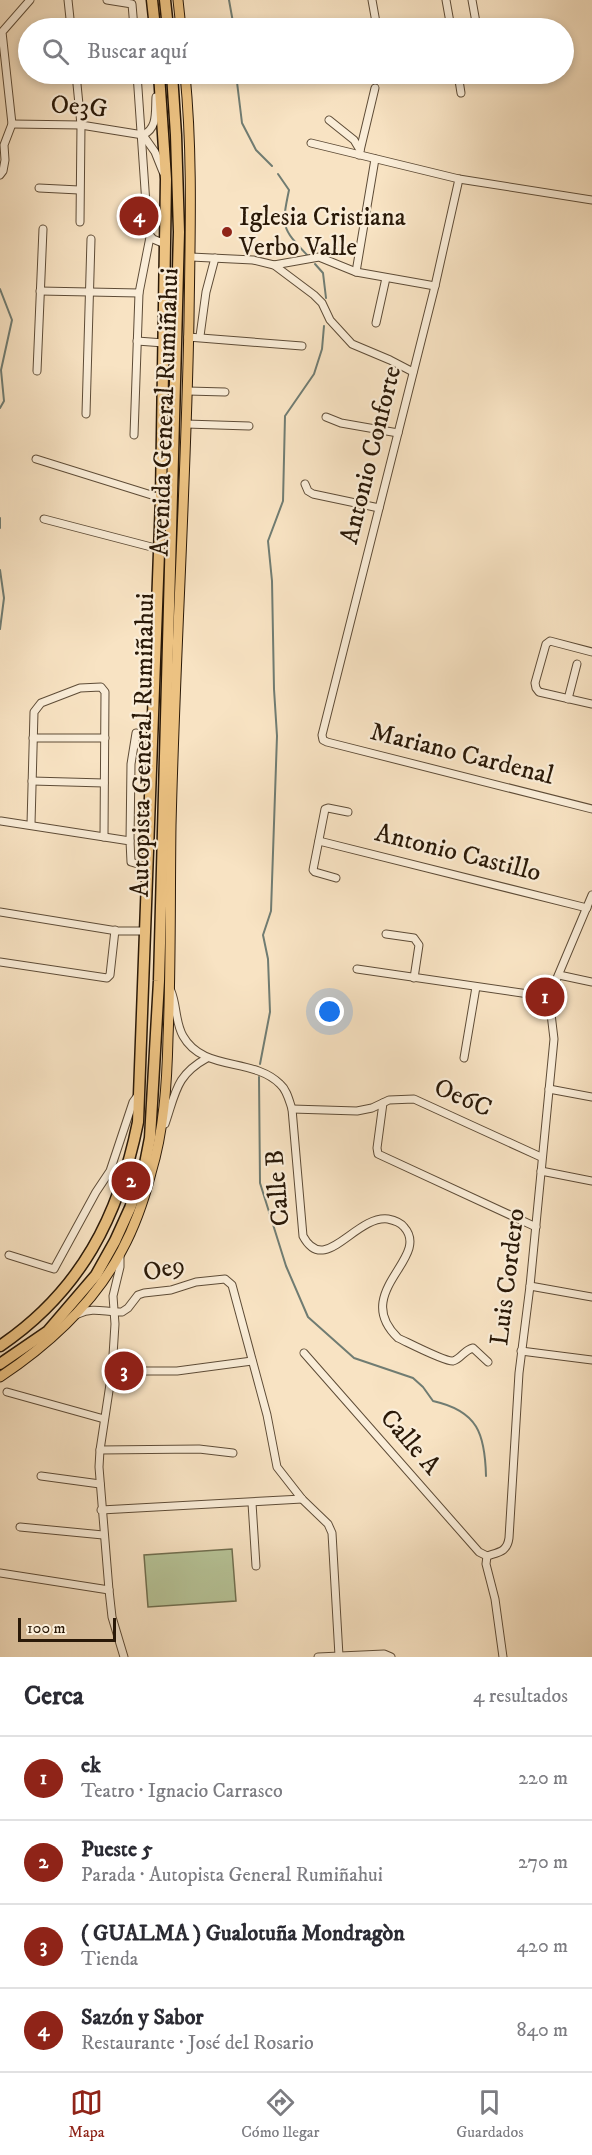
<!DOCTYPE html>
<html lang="es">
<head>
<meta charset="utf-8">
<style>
  body { margin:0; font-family:"IM FELL DW Pica",serif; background:#f2f2f3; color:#2b2b33 }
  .scale { position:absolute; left:18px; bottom:15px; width:98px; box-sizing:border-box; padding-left:6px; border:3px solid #2a1908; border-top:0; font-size:16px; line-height:21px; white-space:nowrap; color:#2a1908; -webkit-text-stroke:4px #faedd8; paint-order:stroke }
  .you { position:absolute; left:330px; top:1012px; width:21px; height:21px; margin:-15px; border:4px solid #fff; border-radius:50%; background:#1a73e8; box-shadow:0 0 0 9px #1a73e833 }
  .badge { display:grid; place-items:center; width:39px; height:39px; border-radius:50%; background:#8f2418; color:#fff; font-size:20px; font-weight:700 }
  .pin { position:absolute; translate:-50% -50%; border:3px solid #fff; box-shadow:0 2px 6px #0006 }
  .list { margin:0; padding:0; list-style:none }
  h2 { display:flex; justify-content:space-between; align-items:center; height:78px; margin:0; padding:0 24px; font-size:26px }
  h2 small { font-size:20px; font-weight:400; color:#7c7c81 }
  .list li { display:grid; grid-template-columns:39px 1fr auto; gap:18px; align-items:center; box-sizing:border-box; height:84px; padding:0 24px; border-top:2px solid #e1e1e2 }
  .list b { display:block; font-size:22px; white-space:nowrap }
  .list p { margin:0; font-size:20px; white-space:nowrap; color:#7c7c81 }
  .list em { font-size:20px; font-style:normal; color:#7c7c81 }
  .icon { flex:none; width:33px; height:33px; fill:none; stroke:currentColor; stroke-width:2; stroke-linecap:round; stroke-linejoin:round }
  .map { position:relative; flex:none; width:592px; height:1657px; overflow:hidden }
  .search { position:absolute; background:#fff; box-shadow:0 3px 9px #0003; left:18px; right:18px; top:18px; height:66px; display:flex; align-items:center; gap:15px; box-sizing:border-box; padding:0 21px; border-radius:33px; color:#7c7c81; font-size:22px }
  .sheet { height:414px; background:#fff }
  nav { display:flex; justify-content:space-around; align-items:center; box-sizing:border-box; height:84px; border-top:2px solid #e1e1e2; background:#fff; font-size:16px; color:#7c7c81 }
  nav a { display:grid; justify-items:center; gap:3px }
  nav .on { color:#8f2418 }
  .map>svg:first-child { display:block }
</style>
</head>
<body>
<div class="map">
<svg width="592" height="1657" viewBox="0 0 592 1657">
  <rect width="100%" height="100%" fill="#f8e3c3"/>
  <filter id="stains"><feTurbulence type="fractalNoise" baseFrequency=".00333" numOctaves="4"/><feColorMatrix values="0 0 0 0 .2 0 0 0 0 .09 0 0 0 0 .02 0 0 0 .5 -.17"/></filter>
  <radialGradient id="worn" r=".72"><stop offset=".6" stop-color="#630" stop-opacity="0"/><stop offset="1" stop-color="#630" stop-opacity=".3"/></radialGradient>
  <path fill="#b7c599" stroke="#706f50" stroke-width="1.5" d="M232 1549 236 1601 148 1607 144 1555Z"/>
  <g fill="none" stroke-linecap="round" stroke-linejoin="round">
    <g stroke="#707c72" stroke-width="2">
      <path d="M229 0 234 28"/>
      <path d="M236 74 242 123 256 150 272 166"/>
      <path d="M278 174 289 190C281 228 282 228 308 256"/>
      <path d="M315 264 323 273 326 298"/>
      <path d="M0 289 12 320 1 370 4 401 0 408"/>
      <path d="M0 518V528"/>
      <path d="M0 570 4 598 0 629"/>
      <path d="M260 1064 270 1012 268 959 263 935 271 911 277 736 274 689 272 581 268 541 283 501 285 416 314 374 322 349 324 326"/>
      <path d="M259 1077 260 1183 286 1266 308 1317 354 1358 413 1378 423 1387 433 1401C478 1411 485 1434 486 1476"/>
    </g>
    <defs>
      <g id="minor">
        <path d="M68 0 71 28"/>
        <path d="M107 0 132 4 134 28"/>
        <path d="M372 0 377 28"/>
        <path d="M446 0 451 28"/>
        <path d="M472 0 477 28"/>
        <path d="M76 74 81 125 80 222"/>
        <path d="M137 74 148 233 153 239 165 244"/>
        <path d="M458 74 461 93"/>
        <path d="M329 120 354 140 360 150"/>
        <path d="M12 124 81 125 143 135C158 128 155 112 156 97"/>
        <path d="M143 135 155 152 163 172"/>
        <path d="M311 143 459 179 592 200"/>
        <path d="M359 155 375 88"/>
        <path d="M0 175 3 171 5 160 4 145 12 124 2 32 30 0"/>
        <path d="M459 179 435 286 322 735 323 740 327 742 592 809"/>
        <path d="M39 188 79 190"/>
        <path d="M191 257 253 260 274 265 314 295 322 303 330 320 352 344 390 360 413 372"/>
        <path d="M274 265 319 257 356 272 435 286"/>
        <path d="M356 272 375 159"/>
        <path d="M40 291 139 293"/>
        <path d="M376 323 386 278"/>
        <path d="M200 336 206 292 215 258"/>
        <path d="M188 337 302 346"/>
        <path d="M137 341 164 343"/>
        <path d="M37 371 43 229"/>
        <path d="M188 391 225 392"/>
        <path d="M86 414 91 239"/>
        <path d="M326 417 341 423 398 433"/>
        <path d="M186 424 249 426"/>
        <path d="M134 435 139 293 150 237"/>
        <path d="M36 459 161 498"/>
        <path d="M305 484 308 491 313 494 379 508"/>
        <path d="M44 519 159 549"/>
        <path d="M592 652 550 641 546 644 535 683 536 688 539 692 592 704"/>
        <path d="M568 699 577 664"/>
        <path d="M33 738H105"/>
        <path d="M32 781 104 783"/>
        <path d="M1 821 130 841 131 862 148 867"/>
        <path d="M31 824 34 712 41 703 80 688 101 687 105 692 104 837"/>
        <path d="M130 841 131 764 136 733"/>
        <path d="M319 841 587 908"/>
        <path d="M336 878 315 872 313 870 325 809 328 808 348 812"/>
        <path d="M0 912 117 931H146"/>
        <path d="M386 934 414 938 419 945 414 978"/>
        <path d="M0 962 107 978 110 975 115 930"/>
        <path d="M357 969 549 997"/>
        <path d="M559 975 592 982"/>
        <path d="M171 991C177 1005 175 1022 183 1036 203 1072 253 1057 280 1084 287 1090 289 1100 292 1109L303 1236C325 1277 355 1215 388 1219 393 1220 400 1222 404 1227 432 1258 350 1292 398 1338 407 1342 445 1362 453 1361 461 1359 464 1350 473 1348L488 1362"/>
        <path d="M464 1058 476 987"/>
        <path d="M549 1089 592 1097"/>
        <path d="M383 1103 377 1148 378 1154 536 1227"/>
        <path d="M292 1109 357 1111 372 1108 389 1100 414 1099 541 1157"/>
        <path d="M165 1124C176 1092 176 1075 207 1058"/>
        <path d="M541 1171 592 1181"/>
        <path d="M9 1255 54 1269 96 1192 110 1171 133 1102 138 1095"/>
        <path d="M120 1256V1267L113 1296 115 1324 112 1371 100 1450 99 1467 109 1590 112 1617 124 1657"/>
        <path d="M530 1286 592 1297"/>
        <path d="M78 1314C94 1306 106 1313 122 1312L128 1308 138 1295 144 1293 171 1290 196 1282 225 1279 232 1285 267 1415 277 1467 302 1499 328 1524 332 1533 339 1656"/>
        <path d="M521 1351 592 1360"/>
        <path d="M304 1353 479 1552 487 1556"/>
        <path d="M112 1371H177L252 1361"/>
        <path d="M7 1392 104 1419"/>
        <path d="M100 1450 199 1449 233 1453"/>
        <path d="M41 1476 100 1484"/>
        <path d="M252 1503 256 1566"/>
        <path d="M101 1510 302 1499"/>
        <path d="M20 1527 103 1535"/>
        <path d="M487 1556C499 1552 507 1552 509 1538L519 1373 530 1286 554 1039 549 997 592 895"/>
        <path d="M487 1556 486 1564 495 1599 503 1657"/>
        <path d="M0 1573 109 1590"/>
        <path d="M318 1657 384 1654 391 1657"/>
      </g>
      <g id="major">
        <path d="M178 0 181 28"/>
        <path d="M0 1377C48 1345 95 1302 122 1250 135 1226 144 1200 151 1173 164 1130 167 1083 168 1038 171 967 170 897 171 826 175 657 186 488 189 320 190 237 193 156 185 74"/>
      </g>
      <g id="highway">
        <path d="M152 0 155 28"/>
        <path d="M165 0 168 28"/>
        <path d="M0 1346C81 1291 119 1216 138 1122L161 498 166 179 159 74"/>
        <path d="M0 1364 48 1331 96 1275 115 1241 130 1208 143 1174 150 1138 159 981 179 232 176 135 172 74"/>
      </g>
    </defs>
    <use href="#minor" stroke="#5e4c37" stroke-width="9"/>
    <use href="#major" stroke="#2a1908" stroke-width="11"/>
    <use href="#highway" stroke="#2a1908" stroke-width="13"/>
    <use href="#minor" stroke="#faedd8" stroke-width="7"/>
    <use href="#major" stroke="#ecc282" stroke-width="9"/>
    <use href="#highway" stroke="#ecc282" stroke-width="10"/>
  </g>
  <circle fill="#8f2418" stroke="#faedd8" stroke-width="2" cx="227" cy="232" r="6"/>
  <g text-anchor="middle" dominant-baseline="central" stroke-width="4.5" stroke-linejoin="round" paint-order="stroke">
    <g font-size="26" fill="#2a1908" stroke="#faedd8">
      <text transform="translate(79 107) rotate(5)">Oe3G</text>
      <text transform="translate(165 412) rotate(-88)">Avenida General Rumiñahui</text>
      <text transform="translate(371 455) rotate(-76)">Antonio Conforte</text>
      <text transform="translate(143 745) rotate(-89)">Autopista General Rumiñahui</text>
      <text transform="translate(462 754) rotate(14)">Mariano Cardenal</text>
      <text transform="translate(458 853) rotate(14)">Antonio Castillo</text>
      <text transform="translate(463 1098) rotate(24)">Oe6C</text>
      <text transform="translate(278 1188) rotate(-95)">Calle B</text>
      <text transform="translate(164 1269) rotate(-13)">Oe9</text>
      <text transform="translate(508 1277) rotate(-83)">Luis Cordero</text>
      <text transform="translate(410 1442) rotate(49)">Calle A</text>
    </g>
    <g font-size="26" fill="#2a1908" stroke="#faedd8" text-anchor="start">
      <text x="239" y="217">Iglesia Cristiana<tspan x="239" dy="30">Verbo Valle</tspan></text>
    </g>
  </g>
  <rect width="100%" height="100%" filter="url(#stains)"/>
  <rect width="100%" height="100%" fill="url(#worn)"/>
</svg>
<div class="scale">100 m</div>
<div class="you"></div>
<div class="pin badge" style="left:545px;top:997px">1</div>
<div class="pin badge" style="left:131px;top:1181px">2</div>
<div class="pin badge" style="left:124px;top:1371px">3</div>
<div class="pin badge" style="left:139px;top:216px">4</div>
<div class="search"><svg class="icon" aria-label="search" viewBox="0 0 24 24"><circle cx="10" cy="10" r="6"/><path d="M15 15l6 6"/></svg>Buscar aquí</div>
</div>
<section class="sheet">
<h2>Cerca<small>4 resultados</small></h2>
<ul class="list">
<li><span class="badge">1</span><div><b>ek</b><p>Teatro · Ignacio Carrasco</p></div><em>220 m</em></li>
<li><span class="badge">2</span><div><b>Pueste 5</b><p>Parada · Autopista General Rumiñahui</p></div><em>270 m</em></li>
<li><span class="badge">3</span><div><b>( GUALMA ) Gualotuña Mondragòn</b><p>Tienda</p></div><em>420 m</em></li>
<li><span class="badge">4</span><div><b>Sazón y Sabor</b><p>Restaurante · José del Rosario</p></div><em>840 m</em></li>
</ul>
</section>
<nav>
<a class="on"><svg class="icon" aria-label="map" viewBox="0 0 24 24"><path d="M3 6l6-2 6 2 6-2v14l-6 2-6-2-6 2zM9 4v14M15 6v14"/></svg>Mapa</a>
<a><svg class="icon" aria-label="directions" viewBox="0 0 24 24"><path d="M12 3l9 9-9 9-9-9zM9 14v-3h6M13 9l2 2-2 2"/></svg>Cómo llegar</a>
<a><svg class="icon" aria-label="saved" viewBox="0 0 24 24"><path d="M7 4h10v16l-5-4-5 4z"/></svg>Guardados</a>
</nav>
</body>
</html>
